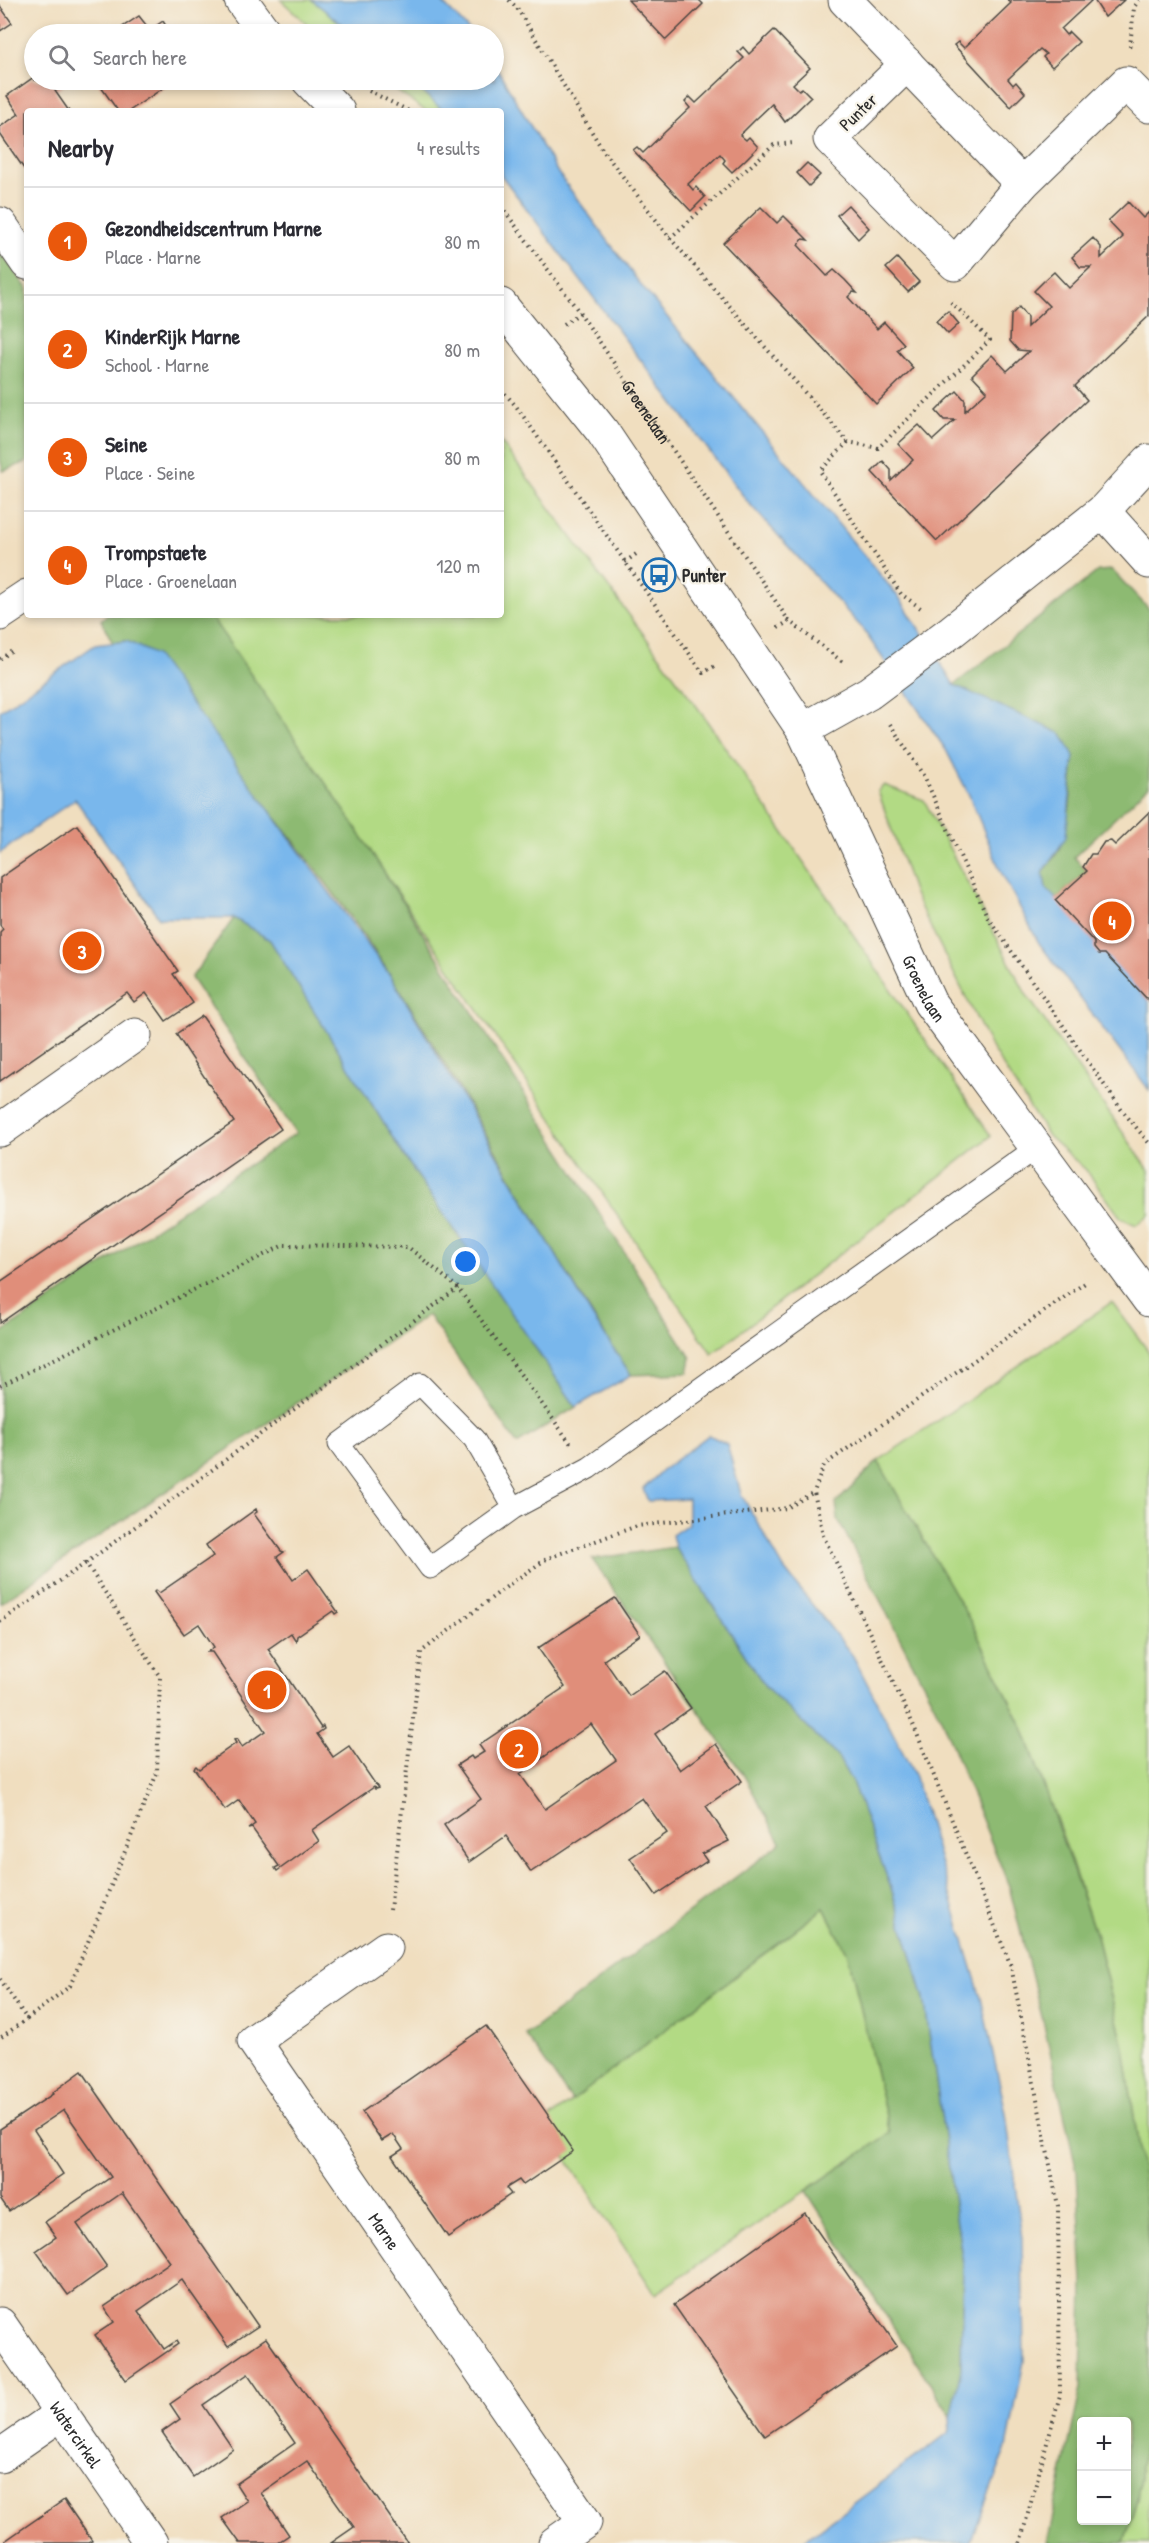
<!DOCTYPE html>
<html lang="en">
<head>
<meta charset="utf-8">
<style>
  body { margin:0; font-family:"Patrick Hand",sans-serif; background:#f2f2f3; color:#2b2b33 }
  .controls { position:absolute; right:18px; bottom:18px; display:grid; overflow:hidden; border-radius:6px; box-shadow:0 3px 9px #0003 }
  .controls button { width:54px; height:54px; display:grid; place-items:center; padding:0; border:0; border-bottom:2px solid #e1e1e2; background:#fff; color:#2b2b33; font:30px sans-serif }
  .you { position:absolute; left:466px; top:1262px; width:21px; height:21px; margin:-15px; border:4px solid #fff; border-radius:50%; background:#1a73e8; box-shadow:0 0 0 9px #1a73e833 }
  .badge { display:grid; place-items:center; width:39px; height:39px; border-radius:50%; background:#ea580c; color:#fff; font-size:20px; font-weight:700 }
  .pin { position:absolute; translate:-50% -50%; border:3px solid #fff; box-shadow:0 2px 6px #0006 }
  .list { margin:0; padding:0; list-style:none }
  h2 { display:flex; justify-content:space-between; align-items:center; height:78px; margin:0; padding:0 24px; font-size:26px }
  h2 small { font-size:20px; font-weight:400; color:#7c7c81 }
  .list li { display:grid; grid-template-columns:39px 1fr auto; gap:18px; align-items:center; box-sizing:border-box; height:108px; padding:0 24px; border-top:2px solid #e1e1e2 }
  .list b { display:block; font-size:22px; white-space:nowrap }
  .list p { margin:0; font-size:20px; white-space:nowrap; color:#7c7c81 }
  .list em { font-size:20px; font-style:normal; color:#7c7c81 }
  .icon { flex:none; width:33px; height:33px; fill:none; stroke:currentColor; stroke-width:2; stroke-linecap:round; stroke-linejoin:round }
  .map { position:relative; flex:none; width:1149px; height:2543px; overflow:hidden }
  .search { position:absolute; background:#fff; box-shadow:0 3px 9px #0003; left:24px; top:24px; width:480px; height:66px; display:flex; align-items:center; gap:15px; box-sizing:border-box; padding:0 21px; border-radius:33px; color:#7c7c81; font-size:22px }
  .panel { position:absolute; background:#fff; box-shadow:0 3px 9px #0003; left:24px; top:108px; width:480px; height:510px; border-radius:6px }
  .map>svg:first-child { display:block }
</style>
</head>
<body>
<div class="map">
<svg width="1149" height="2543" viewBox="0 0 1149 2543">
  <rect width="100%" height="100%" fill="#f7f3e8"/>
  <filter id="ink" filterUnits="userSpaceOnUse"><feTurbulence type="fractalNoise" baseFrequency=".0167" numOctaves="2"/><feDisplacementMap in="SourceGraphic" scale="12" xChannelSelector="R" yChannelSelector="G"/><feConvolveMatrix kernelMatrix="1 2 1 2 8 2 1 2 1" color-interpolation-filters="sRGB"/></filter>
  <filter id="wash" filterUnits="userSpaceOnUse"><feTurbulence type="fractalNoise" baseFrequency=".008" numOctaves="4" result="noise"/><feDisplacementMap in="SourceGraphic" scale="24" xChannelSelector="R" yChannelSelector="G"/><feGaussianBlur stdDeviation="1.35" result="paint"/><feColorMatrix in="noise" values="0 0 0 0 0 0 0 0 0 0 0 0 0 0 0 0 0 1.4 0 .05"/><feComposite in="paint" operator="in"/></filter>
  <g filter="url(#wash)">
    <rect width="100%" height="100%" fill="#f0debf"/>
    <g fill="#b2da84" stroke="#6e8258" stroke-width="1.5">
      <path d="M281 0H312L354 34H318Z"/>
      <path d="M381 80H409L444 111H426Z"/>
      <path d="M501 442 698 708 991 1136 712 1354 209 615H501Z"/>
      <path d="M884 785 924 800 1026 994 1149 1170V1215L1136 1225 1121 1218 1086 1170 1048 1136 992 1049 914 894 878 791Z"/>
      <path d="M1112 1302 1149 1352V2255L1143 2178 1124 2048 1096 1936 1064 1840 1024 1730 972 1624 878 1461Z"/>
      <path d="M824 1908 848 1954 890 2133 655 2294 543 2123Z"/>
      <path d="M1149 2403V2543H1124L1137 2500Z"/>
    </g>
    <g fill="#8dba72" stroke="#5c724e" stroke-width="1.5" fill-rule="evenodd">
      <path d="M0 252 27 288V462L3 471 0 459Z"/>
      <path d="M1112 570 1149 609V786L1074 857 1087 871 1055 900 1046 888 1043 873 1059 850 1070 806 1074 756 1062 734 954 685 1098 571Z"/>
      <path d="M108 615H210L353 823 691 1358 688 1373 631 1375C546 1247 476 1109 393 979 315 858 220 750 127 641L113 643 101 620Z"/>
      <path d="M234 918 270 940 404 1156 576 1407 517 1444 428 1315 0 1603V1334L296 1133 191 978Z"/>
      <path d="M878 1461 972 1624 1024 1730 1096 1936 1124 2048 1143 2178 1149 2255V2403L1137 2500 1124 2543H1047L1081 2388 1083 2280 1077 2172 1044 2025 1009 1886 941 1718 838 1519 836 1503ZM1082 2422H1126V2520H1082Z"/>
      <path d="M675 1547 765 1686 838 1757 853 1784 892 1891 924 1998 963 2264 961 2369 952 2418 806 2191 890 2133 848 1954 824 1908 572 2101 526 2035 781 1843 743 1774 592 1559Z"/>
    </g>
    <g fill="#79b7ec" stroke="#52718c" stroke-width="1.5">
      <path d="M312 0H440L473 34H354Z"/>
      <path d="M494 63 558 173 640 284 901 600 954 685 1062 734 1074 756 1066 837 1043 873 1046 888 1149 1001V1090L1039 943 1001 872 969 795 946 750 862 628 747 501 501 175V111H444L409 80H494Z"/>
      <path d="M127 641 156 655 392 978 592 1316 631 1375 576 1407 404 1156 270 940 234 918H159L75 799 0 853V711L95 645Z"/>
      <path d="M709 1435 727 1444 741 1494 784 1569 853 1656 914 1774 981 1998 1006 2113 1022 2239 1024 2361 1007 2447 970 2543H801L948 2433 961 2369 963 2264 924 1998 892 1891 853 1784 838 1757 765 1686 675 1547 672 1535 688 1524V1499L648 1501 643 1489 665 1468Z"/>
    </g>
    <g id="blocks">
      <g fill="#e08e7a" fill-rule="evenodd">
        <path d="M628 0H699L703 4 666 40Z"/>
        <path d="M1008 0H1092L1061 29 1066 35 1069 32 1079 42 1052 67 1043 57 1046 54 1040 49 1008 79 1013 85 1016 82 1025 93 1011 107 954 45 958 42 964 48 1011 3Z"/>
        <path d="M1094 0H1124L1105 17Z"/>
        <path d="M0 6 12 23 0 31Z"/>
        <path d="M139 16 150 30 163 21 169 31 163 34H112Z"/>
        <path d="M774 30 810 68 793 84 799 90 802 88 811 97 785 122 772 104 756 119 740 135 746 140 749 137 758 147 745 160 732 172 723 163 725 160 720 154 688 184 693 190 696 187 705 197 691 211 633 150 637 147 643 153 690 108 685 102 690 97 696 103 744 58 738 52 743 47 749 54Z"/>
        <path d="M34 77V80H72L55 91 69 111H27V173L0 134V127L19 114 7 96Z"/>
        <path d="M96 80H175L129 111H118Z"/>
        <path d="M807 163 820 175 809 186 797 173Z"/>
        <path d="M1128 202 1143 218 1149 212V316L1075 386 1087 400 937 541 872 472 883 461 891 470V481L913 460 898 444 919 425 933 440 955 420H944L936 411 946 401 957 391 965 400V411L987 391 972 375 992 355 1007 371 1029 351 1018 350 1010 341 1011 315 1019 307 1027 317V327L1049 306 1034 291 1044 281 1054 272 1069 288 1091 267H1080L1072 257 1082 248 1093 238 1101 247V258L1123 237 1108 221Z"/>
        <path d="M848 205 869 228 858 239 837 215Z"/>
        <path d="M761 207 777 223 784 216 808 240 803 239 798 245 827 276 834 270 845 280 857 293 853 292 848 297 877 329 884 322 904 344 897 350 913 368 876 404 723 243Z"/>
        <path d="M897 258 919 282 908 292 886 268Z"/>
        <path d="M948 311 959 324 948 334 936 321Z"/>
        <path d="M1149 812V1001L1105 954H1099L1094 948V942L1055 900 1087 871 1083 867 1091 854H1096L1104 842 1111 841 1115 845Z"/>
        <path d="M77 825 178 971 173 974 193 1003 166 1021 146 993 134 1002 127 993 0 1081V932L3 929 0 925V878Z"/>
        <path d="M202 1016 281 1129 0 1323V1282L234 1122 176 1034Z"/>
        <path d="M256 1509 257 1512 254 1514 281 1551 284 1552 277 1557 293 1580 308 1569 338 1612 335 1614 333 1611 297 1636 296 1641 291 1633 268 1649 321 1728 323 1726 324 1729 317 1734 333 1757 349 1746 378 1788 375 1789 374 1787 312 1830 319 1841 277 1871 275 1868 279 1866 252 1828 248 1829 255 1824 239 1800 225 1810 194 1768 196 1766 199 1769 236 1743 234 1740 237 1739 242 1747 265 1731 212 1652H207L214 1647 199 1624 184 1634 154 1592 156 1590 159 1593 213 1556 206 1545Z"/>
        <path d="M615 1598 640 1635 604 1660 629 1696 665 1671 691 1708 655 1734 680 1770 716 1744 742 1781 706 1806 729 1841 702 1854 707 1861 656 1895 630 1858 667 1833 642 1798 531 1872 506 1836 469 1862 444 1825 481 1799 457 1765 471 1756 473 1759 484 1752 479 1745 565 1687 538 1648ZM591 1724 616 1760 545 1809 520 1774Z"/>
        <path d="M486 2026 573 2151 523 2185 519 2180 506 2188 511 2194 448 2237 392 2156 403 2149 393 2134 382 2141 362 2112Z"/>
        <path d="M82 2071 258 2326 228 2346 182 2280 138 2311 164 2349 176 2341 178 2344 126 2380 95 2335 114 2322 104 2307 170 2262 122 2193 77 2224 107 2267 68 2295 36 2251 56 2237 45 2222 111 2177 64 2110 34 2130 63 2174 9 2211 0 2198V2129L53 2094 52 2093Z"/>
        <path d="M805 2213 897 2346 765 2436 674 2305Z"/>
        <path d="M266 2338 308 2398 408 2543H331L354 2527 307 2461 261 2493 289 2535 277 2543H240L222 2518 247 2501 236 2484 295 2443 248 2374 203 2405 233 2449 193 2477 162 2432 180 2419 170 2404Z"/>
        <path d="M64 2500 92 2541 88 2543H2Z"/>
      </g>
    </g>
  </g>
  <g filter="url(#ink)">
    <use href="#blocks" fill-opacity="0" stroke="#494641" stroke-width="1.5"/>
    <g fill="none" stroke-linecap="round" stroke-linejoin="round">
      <defs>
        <path id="lane" d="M514 1508 474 1439 420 1384 339 1444 430 1568 514 1508 589 1468 1035 1149"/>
        <g id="street">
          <path d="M241 0 266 34"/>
          <path d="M845 0 1022 184 1126 83 1149 106"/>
          <path d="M907 64 830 139 955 264 1022 184"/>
          <path d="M308 80 338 111"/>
          <path d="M0 224 27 263"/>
          <path d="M1103 511 1149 562"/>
          <path d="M803 730 869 693 952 631 1103 511 1149 461"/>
          <path d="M0 1130 135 1035"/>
          <path id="s2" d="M386 1948 254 2041 585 2522 555 2543"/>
          <path id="s3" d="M0 2324 151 2543"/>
          <path d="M0 2456 62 2413"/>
        </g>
        <g id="secondary">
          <path id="s4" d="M501 305 602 431 803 730 930 1003 1149 1300"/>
          <path d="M0 614 27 596"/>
        </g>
      </defs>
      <use href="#lane" stroke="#494641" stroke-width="23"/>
      <use href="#street" stroke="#494641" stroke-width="35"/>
      <use href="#secondary" stroke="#494641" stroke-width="35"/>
      <g stroke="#494641" stroke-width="4" stroke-dasharray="1.5 4.5" stroke-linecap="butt">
        <path d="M509 0 517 8 604 152 670 238 774 145 794 143"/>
        <path d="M1130 47 1134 7 1139 0"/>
        <path d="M369 91 409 111"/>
        <path id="s1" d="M501 206 580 313 789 621"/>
        <path d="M670 238 848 442 878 448 990 340 950 301"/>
        <path d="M564 324 580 313"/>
        <path d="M501 389 516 406 703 673 715 666"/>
        <path d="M848 442 820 471 901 594 922 609"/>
        <path d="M625 562 639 552"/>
        <path d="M778 628 789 621 844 663"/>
        <path d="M0 659 12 651"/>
        <path d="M890 724 925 778 987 916 1121 1109 1149 1143"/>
        <path d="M0 1386 284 1245 408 1247 458 1288 571 1444"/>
        <path d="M0 1622 86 1563"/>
        <path d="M390 1910 421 1652 514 1581 548 1558 637 1526 787 1508 814 1492"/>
        <path d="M0 1979 27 2019 0 2038"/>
        <path d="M27 2019 70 1986 157 1773 160 1677 86 1563 458 1288"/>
        <path d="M1020 2543 1060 2395 1058 2206 1011 1966 913 1724 823 1535 814 1492 824 1465 1085 1283"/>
      </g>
      <use href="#lane" stroke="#fff" stroke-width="21"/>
      <use href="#street" stroke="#fff" stroke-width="33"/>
      <use href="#secondary" stroke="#fff" stroke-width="33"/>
    </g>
  </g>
  <defs>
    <symbol id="bus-ring" viewBox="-11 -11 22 22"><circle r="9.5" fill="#f7f3e8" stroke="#1f6fb2" stroke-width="1.5"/><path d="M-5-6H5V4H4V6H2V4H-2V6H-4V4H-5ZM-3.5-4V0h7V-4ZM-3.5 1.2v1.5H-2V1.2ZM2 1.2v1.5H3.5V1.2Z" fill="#1f6fb2"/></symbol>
  </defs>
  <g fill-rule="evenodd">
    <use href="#bus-ring" x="640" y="556" width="38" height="38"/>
  </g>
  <g text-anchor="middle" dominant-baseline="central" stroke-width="4.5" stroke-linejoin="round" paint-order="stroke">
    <g font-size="18" fill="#2b2b2b" stroke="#f7f3e8">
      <text transform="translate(858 112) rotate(-44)">Punter</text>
      <text stroke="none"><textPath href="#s1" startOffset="252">Groenelaan</textPath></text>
      <text stroke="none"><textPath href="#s4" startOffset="807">Groenelaan</textPath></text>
      <text stroke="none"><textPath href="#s2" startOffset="392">Marne</textPath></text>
      <text stroke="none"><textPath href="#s3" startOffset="134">Watercirkel</textPath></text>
    </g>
    <g font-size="18" font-weight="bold" fill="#2b2b2b" stroke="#f7f3e8" text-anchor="start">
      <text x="682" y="575">Punter</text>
    </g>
  </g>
</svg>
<div class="controls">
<button>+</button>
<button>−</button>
</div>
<div class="you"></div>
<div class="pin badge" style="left:267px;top:1690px">1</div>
<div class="pin badge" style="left:519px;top:1749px">2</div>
<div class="pin badge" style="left:82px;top:951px">3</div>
<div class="pin badge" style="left:1112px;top:921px">4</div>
<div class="search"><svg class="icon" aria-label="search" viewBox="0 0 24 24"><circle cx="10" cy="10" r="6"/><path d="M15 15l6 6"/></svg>Search here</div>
<section class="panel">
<h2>Nearby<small>4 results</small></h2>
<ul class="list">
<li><span class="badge">1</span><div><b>Gezondheidscentrum Marne</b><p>Place · Marne</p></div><em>80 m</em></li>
<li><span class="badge">2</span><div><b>KinderRijk Marne</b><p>School · Marne</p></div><em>80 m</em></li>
<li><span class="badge">3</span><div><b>Seine</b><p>Place · Seine</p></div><em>80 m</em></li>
<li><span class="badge">4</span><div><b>Trompstaete</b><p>Place · Groenelaan</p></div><em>120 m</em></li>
</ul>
</section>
</div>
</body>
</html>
